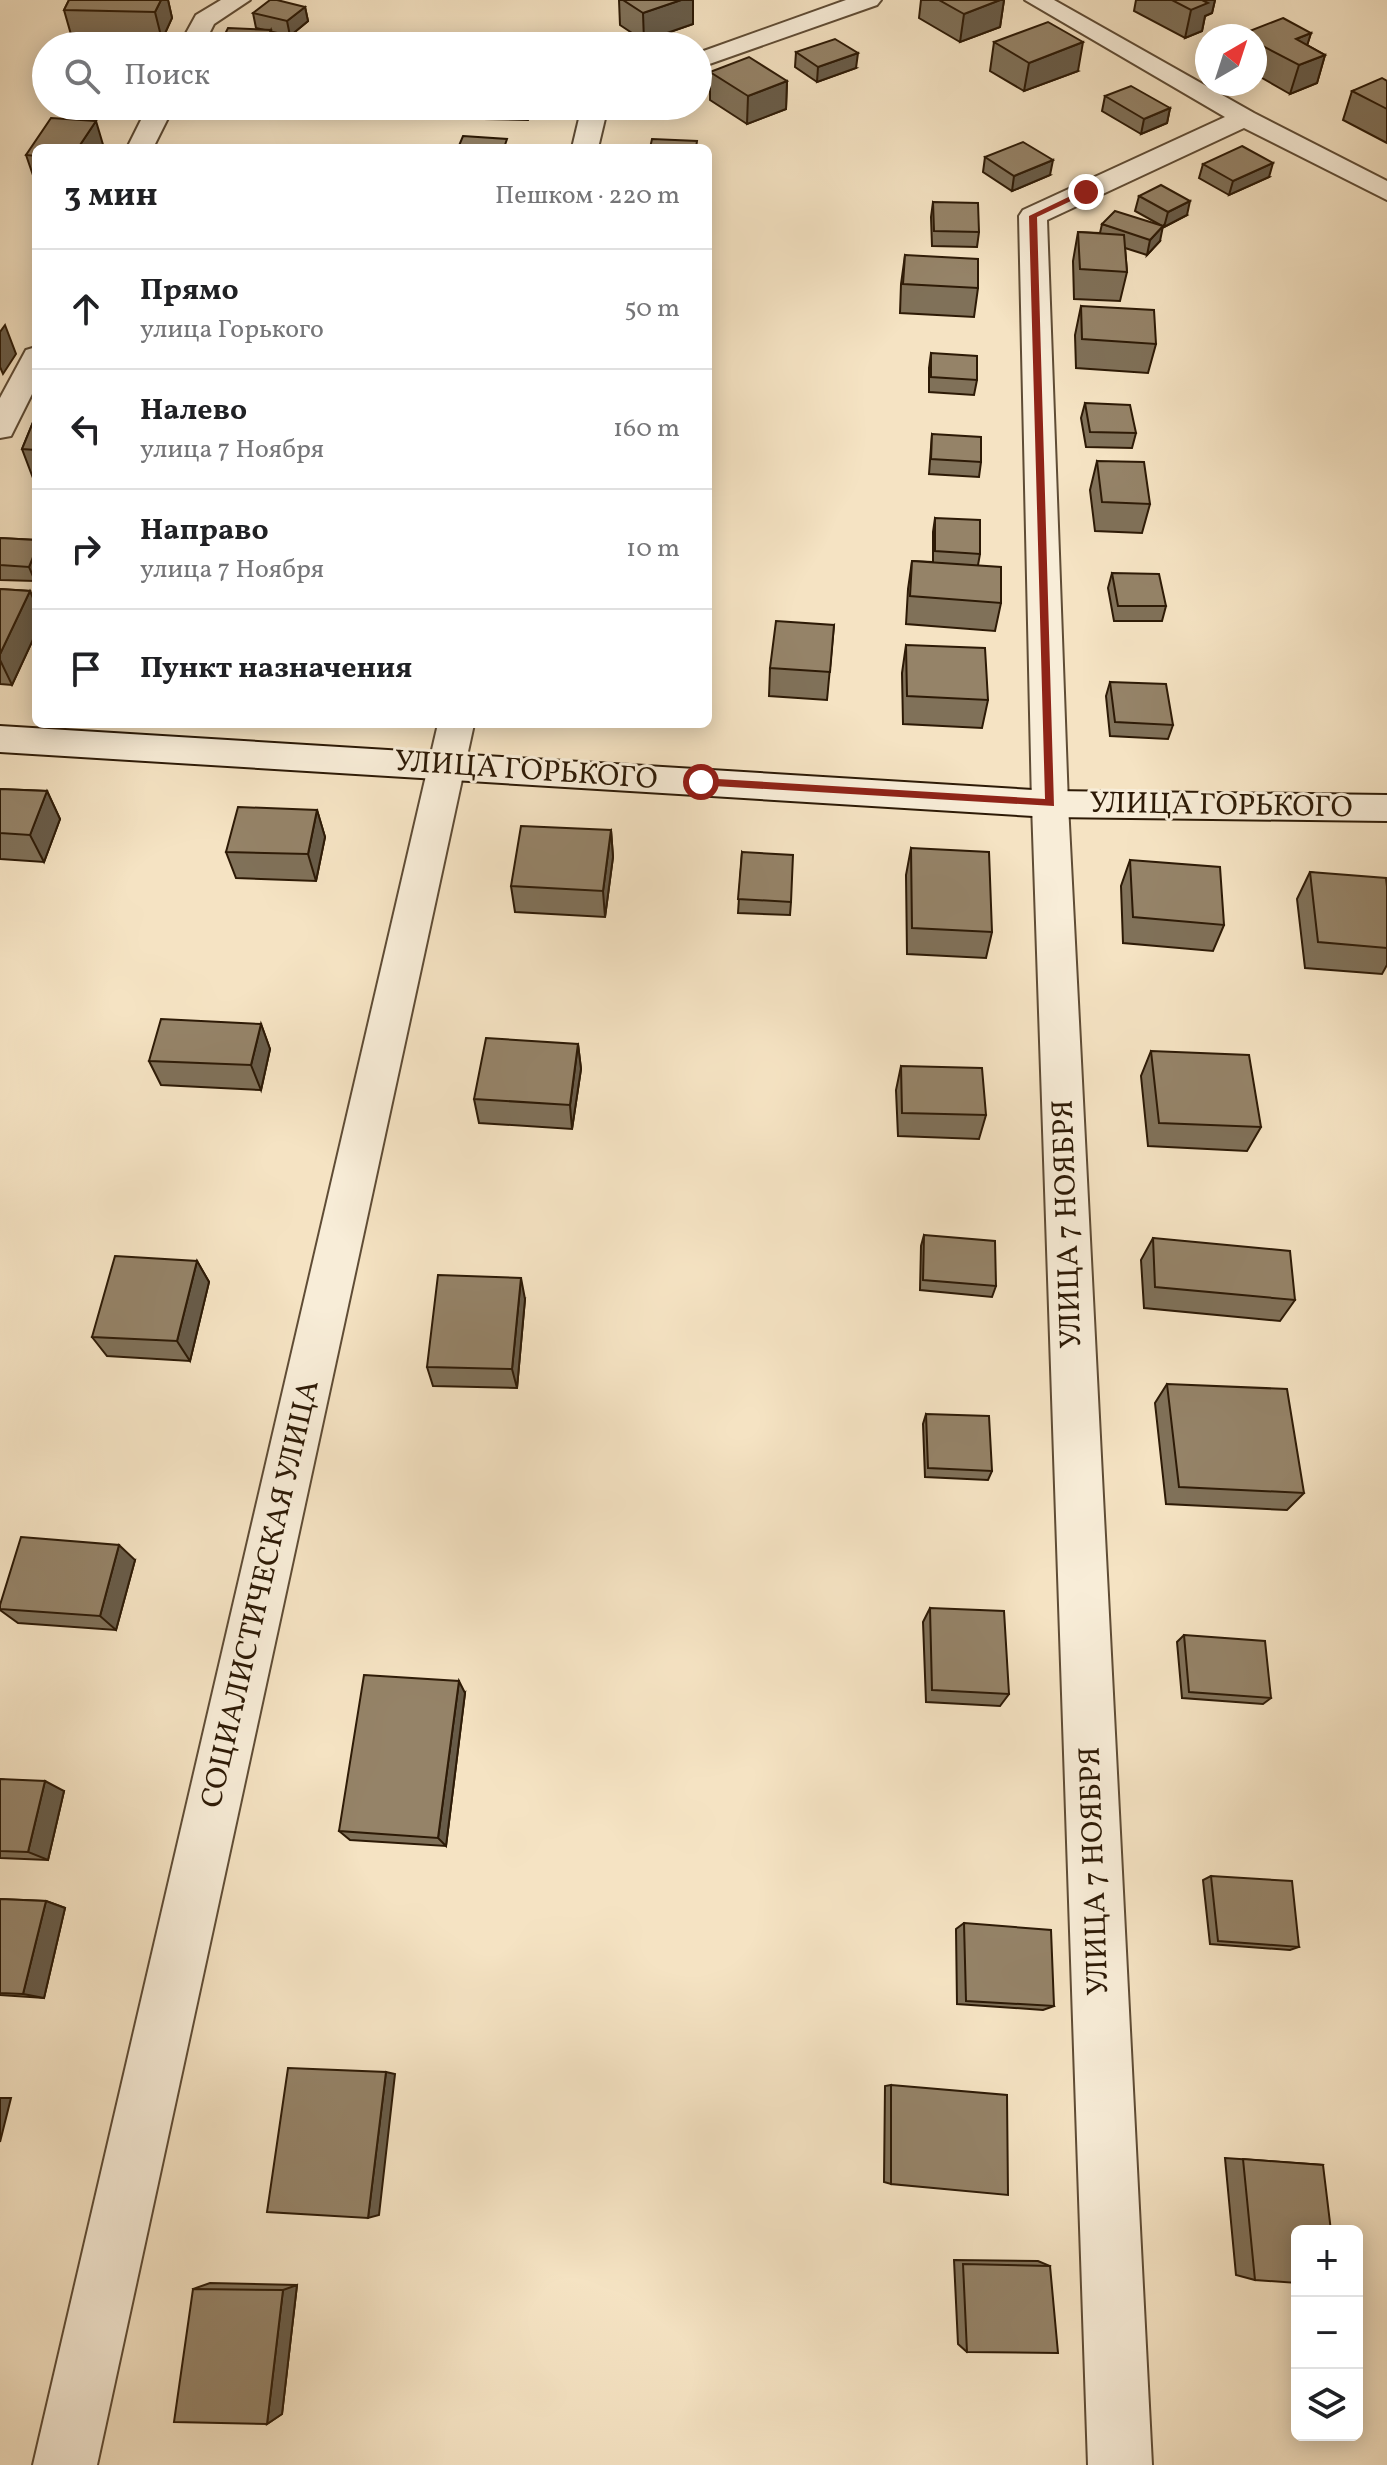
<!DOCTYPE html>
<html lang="ru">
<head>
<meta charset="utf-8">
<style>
  body { margin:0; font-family:Vollkorn,serif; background:#f6f6f6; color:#202124 }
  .controls { position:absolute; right:24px; bottom:24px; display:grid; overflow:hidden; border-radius:12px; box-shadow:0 4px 20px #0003 }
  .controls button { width:72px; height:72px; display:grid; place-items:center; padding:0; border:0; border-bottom:2px solid #e0e0e0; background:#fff; color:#202124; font:40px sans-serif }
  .compass { position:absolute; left:1195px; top:24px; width:72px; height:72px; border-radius:50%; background:#fff; box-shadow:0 4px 20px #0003; rotate:39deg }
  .stop { position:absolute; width:24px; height:24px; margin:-18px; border:6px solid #8f2418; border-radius:50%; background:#fff }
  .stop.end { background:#8f2418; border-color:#fff; box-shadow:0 2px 8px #0008 }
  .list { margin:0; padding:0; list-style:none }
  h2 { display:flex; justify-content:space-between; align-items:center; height:104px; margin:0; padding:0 32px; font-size:34px }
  h2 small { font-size:26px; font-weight:400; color:#757577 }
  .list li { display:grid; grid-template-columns:52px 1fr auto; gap:24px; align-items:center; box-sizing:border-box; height:120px; padding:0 32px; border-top:2px solid #e0e0e0 }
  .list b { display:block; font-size:30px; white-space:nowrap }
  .list p { margin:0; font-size:26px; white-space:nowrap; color:#757577 }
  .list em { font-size:26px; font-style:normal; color:#757577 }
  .icon { flex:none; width:44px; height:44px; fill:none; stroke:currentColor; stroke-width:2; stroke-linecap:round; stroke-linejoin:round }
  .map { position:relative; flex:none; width:1387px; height:2465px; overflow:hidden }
  .search { position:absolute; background:#fff; box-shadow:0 4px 20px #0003; left:32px; top:32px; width:680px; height:88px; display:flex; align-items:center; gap:20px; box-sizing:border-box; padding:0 28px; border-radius:44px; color:#757577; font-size:30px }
  .panel { position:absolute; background:#fff; box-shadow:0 4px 20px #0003; left:32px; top:144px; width:680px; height:584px; border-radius:12px }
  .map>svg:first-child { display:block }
</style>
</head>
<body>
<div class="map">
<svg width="1387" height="2465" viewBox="0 0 1387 2465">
  <rect width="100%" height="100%" fill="#f5e3c3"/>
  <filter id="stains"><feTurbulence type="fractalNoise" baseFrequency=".0025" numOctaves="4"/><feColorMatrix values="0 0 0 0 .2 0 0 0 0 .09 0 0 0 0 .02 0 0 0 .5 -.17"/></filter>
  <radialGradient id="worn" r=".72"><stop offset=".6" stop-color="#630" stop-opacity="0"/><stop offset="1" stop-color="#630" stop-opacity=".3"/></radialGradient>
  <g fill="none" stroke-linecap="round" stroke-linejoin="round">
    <defs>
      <g id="street">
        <path d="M221 0H250L214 24 203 46H179L196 15Z"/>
        <path d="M846 0H881L877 5 698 68V53Z"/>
        <path d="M1025 0H1054L1254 113 1387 181V200L1244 128 1047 220 1068 804 1152 2465H1088L1032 804 1019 216 1023 210 1225 117Z"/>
        <path d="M148 106H174L153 148H127Z"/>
        <path d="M582 106H608L598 148H572Z"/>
        <path d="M36 347V386L11 436 0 438V398L26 350Z"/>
        <path d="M438 724H474L97 2465H33Z"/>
      </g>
      <path id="secondary" d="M0 726 1050 791 1387 795V821L1050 817 0 752Z"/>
    </defs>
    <use href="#street" stroke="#5f4c35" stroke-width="4"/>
    <use href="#secondary" stroke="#2d1a06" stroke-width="4"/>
    <use href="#street" fill="#f8edd8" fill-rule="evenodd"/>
    <use href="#secondary" fill="#f8edd8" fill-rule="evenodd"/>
  </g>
  <g fill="#807159" stroke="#2d1a06" stroke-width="2">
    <path d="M69 0H168L172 18 162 40 72 38 64 10Z"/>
    <path d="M619 0H693V24L644 41 620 25Z"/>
    <path d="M921 0H1004L1000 27 960 42 919 18Z"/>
    <path d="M1136 0H1215L1212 13 1205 16 1202 31 1185 38 1134 11Z"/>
    <path d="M305 7 308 21 290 36 256 28 253 13Z"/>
    <path d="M1311 33 1307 45 1325 55 1317 83 1290 94 1255 74V36H1241L1242 34Z"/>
    <path d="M994 42 1078 71 1024 91 990 71Z"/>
    <path d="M796 52 856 68 817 82 795 67Z"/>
    <path d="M710 72 787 81 786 109 747 124 710 100Z"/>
    <path d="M1387 81V143L1343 120 1352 91Z"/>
    <path d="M1105 96 1170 108 1167 123 1141 134 1102 111Z"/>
    <path d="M483 106H532L528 120 484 119Z"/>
    <path d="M36 148V184L26 155Z"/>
    <path d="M985 157 1050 175 1012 191 983 172Z"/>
    <path d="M1203 164 1269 177 1229 195 1199 178Z"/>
    <path d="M1139 196 1187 215 1164 227 1135 211Z"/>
    <path d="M933 202 979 232 977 247 932 246 931 217Z"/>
    <path d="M1102 224 1160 241 1147 255 1125 248 1127 272 1120 301 1074 299 1073 261 1078 232 1100 233Z"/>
    <path d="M905 255 978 288 974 317 900 313 901 284Z"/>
    <path d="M1081 306 1156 344 1148 373 1076 368 1075 335Z"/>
    <path d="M931 353 977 380 974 395 929 392V368Z"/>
    <path d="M1085 403 1136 433 1132 448 1086 447 1081 418Z"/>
    <path d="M36 415V478H33L22 449Z"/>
    <path d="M932 434 981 462 979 477 929 474Z"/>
    <path d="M1097 461 1150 504 1142 533 1095 531 1090 490Z"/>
    <path d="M935 518 980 554 978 565 1001 603 995 631 906 624 908 589 912 561 933 562V532Z"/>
    <path d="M0 538 36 540 35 581 0 580Z"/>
    <path d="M1112 573 1166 606 1162 621H1114L1108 588Z"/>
    <path d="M0 589 30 591 36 605V633L12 685 0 684Z"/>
    <path d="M834 625 827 700 769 696 770 668Z"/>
    <path d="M906 645 988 700 982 728 903 724 902 673Z"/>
    <path d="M1110 682 1173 725 1168 739 1110 736 1106 696Z"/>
    <path d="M0 789 47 791 60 819 44 862 0 859Z"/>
    <path d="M317 810 325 837 316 881 236 878 226 852Z"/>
    <path d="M611 830 613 857 605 917 515 912 511 886Z"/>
    <path d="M911 848 992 932 986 958 907 954 906 875Z"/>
    <path d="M742 852 791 902 790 915 738 913Z"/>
    <path d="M1130 860 1224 925 1213 951 1123 943 1121 886Z"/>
    <path d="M1310 872 1387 887V965L1382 974 1305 968 1297 899Z"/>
    <path d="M261 1024 270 1049 261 1090 161 1085 149 1061Z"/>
    <path d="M578 1044 581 1069 572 1129 479 1123 474 1099Z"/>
    <path d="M1151 1051 1261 1127 1247 1151 1148 1146 1141 1076Z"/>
    <path d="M901 1066 986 1115 979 1139 898 1136 896 1090Z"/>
    <path d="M924 1235 996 1286 992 1297 920 1290 921 1246Z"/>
    <path d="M1153 1238 1295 1300 1280 1321 1144 1308 1141 1260Z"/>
    <path d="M197 1261 209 1282 190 1361 107 1356 92 1337Z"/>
    <path d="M525 1299 517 1388 433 1386 427 1367Z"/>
    <path d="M1167 1384 1304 1493 1287 1510 1166 1504 1155 1403Z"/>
    <path d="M926 1414 992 1471 988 1480 925 1477 923 1424Z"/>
    <path d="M135 1560 116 1630 18 1623 0 1610V1605Z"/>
    <path d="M930 1608 1009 1694 1000 1706 926 1702 923 1622Z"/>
    <path d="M1184 1635 1271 1698 1263 1704 1182 1698 1177 1642Z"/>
    <path d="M465 1693 446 1846 350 1840 339 1831Z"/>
    <path d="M0 1779 64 1791 48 1860 0 1858Z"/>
    <path d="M1211 1876 1299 1947 1290 1950 1210 1944 1203 1880Z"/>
    <path d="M0 1899 46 1901 65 1908 44 1998 0 1995Z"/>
    <path d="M964 1923 1054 2006 1043 2010 957 2004 956 1929Z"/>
    <path d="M891 2085V2184L884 2182 885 2086Z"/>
    <path d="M1225 2158 1323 2165 1255 2280 1236 2275Z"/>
    <path d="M954 2260 1038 2261 1050 2266 967 2352 958 2344Z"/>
    <path d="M210 2283 297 2285 282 2414 267 2424 193 2289Z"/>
  </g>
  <g fill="#685c49" stroke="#2d1a06" stroke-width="2">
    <path d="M161 0H168L172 18 162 40 155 12Z"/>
    <path d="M681 0H693V24L644 41 643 13Z"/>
    <path d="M1000 0H1004L1000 27 960 42 964 14Z"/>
    <path d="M1192 0H1215L1212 13 1205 16 1202 31 1185 38 1191 10Z"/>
    <path d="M305 7 308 21 290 36 287 21Z"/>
    <path d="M271 30 275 46H264Z"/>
    <path d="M1311 33 1302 62 1296 39Z"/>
    <path d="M1083 42 1078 71 1024 91 1029 63Z"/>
    <path d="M858 53 856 68 817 82 818 67Z"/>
    <path d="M1325 55 1317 83 1290 94 1299 65Z"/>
    <path d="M787 81 786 109 747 124 748 96Z"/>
    <path d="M527 106H532L528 120Z"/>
    <path d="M1170 108 1167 123 1141 134 1144 119Z"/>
    <path d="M96 121 104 148H78Z"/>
    <path d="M1053 160 1050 175 1012 191 1014 176Z"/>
    <path d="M1273 163 1269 177 1229 195 1233 181Z"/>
    <path d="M1190 201 1187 215 1164 227 1168 212Z"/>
    <path d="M1163 226 1160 241 1147 255 1150 240Z"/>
    <path d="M5 325 16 354 3 374 0 367V332Z"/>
    <path d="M36 550V579L35 581 29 567Z"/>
    <path d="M30 591 36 605V633L12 685 0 660V654Z"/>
    <path d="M47 791 60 819 44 862 30 835Z"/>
    <path d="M317 810 325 837 316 881 308 854Z"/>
    <path d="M611 830 613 857 605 917 603 891Z"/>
    <path d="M261 1024 270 1049 261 1090 251 1065Z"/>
    <path d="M578 1044 581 1069 572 1129 570 1105Z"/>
    <path d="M197 1261 209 1282 190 1361 177 1341Z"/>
    <path d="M521 1278 525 1299 517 1388 512 1369Z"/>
    <path d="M119 1545 135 1560 116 1630 100 1616Z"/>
    <path d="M459 1681 465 1693 446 1846 438 1838Z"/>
    <path d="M45 1781 64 1791 48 1860 28 1852Z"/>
    <path d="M46 1901 65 1908 44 1998 23 1994Z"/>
    <path d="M386 2072 395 2074 379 2215 368 2218Z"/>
    <path d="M0 2098H11L0 2142Z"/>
    <path d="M297 2285 282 2414 267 2424 283 2290Z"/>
  </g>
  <g fill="#958368" stroke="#2d1a06" stroke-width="2">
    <path d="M69 0H161L155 12 64 10Z"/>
    <path d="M270 0H277L305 7 287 21 253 13Z"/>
    <path d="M623 0H681L643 13Z"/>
    <path d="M939 0H1000L964 14Z"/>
    <path d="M1172 0H1202L1208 3 1191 10Z"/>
    <path d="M1283 18 1311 33 1296 39 1325 55 1299 65 1255 42V36H1245L1242 34Z"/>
    <path d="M1048 22 1083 42 1029 63 994 42Z"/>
    <path d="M228 28 271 30 264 46H219Z"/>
    <path d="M549 38 560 46H528Z"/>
    <path d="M835 39 858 53 818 67 796 52Z"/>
    <path d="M749 57 787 81 748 96 710 72Z"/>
    <path d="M1382 78 1387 81V109L1352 91Z"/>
    <path d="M1131 86 1170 108 1144 119 1105 96Z"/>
    <path d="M51 118 96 121 78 148H36V156L26 155Z"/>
    <path d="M463 136 507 139 504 148H458Z"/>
    <path d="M652 139 697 141 696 148H650Z"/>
    <path d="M1023 142 1053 160 1014 176 985 157Z"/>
    <path d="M1242 146 1273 163 1233 181 1203 164Z"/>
    <path d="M1161 185 1190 201 1168 212 1139 196Z"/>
    <path d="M933 202 978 203 979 232 934 231Z"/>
    <path d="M1115 211 1163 226 1150 240 1102 224Z"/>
    <path d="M1078 232 1124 235 1127 272 1080 269Z"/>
    <path d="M905 255 978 259V288L903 284Z"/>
    <path d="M1081 306 1154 310 1156 344 1082 339Z"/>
    <path d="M931 353 977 356V380L931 377Z"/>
    <path d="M1085 403 1130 405 1136 433 1090 432Z"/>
    <path d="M36 415V450L22 449Z"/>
    <path d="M932 434 981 437V462L931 459Z"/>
    <path d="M1097 461 1144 462 1150 504 1102 502Z"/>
    <path d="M935 518 980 520V554L935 551Z"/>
    <path d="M0 538 36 540V550L29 567 0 565Z"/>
    <path d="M912 561 1001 567V603L910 596Z"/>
    <path d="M1112 573 1159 574 1166 606H1118Z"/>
    <path d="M0 589 30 591 0 654Z"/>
    <path d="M776 621 834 625 830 672 770 668Z"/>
    <path d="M906 645 985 648 988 700 907 696Z"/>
    <path d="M1110 682 1166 684 1173 725 1115 722Z"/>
    <path d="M0 789 47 791 30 835 0 833Z"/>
    <path d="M238 807 317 810 308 854 226 852Z"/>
    <path d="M521 826 611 830 603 891 511 886Z"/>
    <path d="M911 848 989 852 992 932 912 928Z"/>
    <path d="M742 852 793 855 791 902 738 899Z"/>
    <path d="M1130 860 1220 867 1224 925 1133 917Z"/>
    <path d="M1310 872 1386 878 1387 887V948L1318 942Z"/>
    <path d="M161 1019 261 1024 251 1065 149 1061Z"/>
    <path d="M486 1038 578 1044 570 1105 474 1099Z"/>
    <path d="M1151 1051 1249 1055 1261 1127 1159 1123Z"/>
    <path d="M901 1066 982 1068 986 1115 902 1113Z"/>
    <path d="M924 1235 995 1241 996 1286 923 1280Z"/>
    <path d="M1153 1238 1290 1251 1295 1300 1155 1287Z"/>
    <path d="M115 1256 197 1261 177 1341 92 1337Z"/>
    <path d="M438 1275 521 1278 512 1369 427 1367Z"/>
    <path d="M1167 1384 1287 1389 1304 1493 1179 1487Z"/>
    <path d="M926 1414 989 1416 992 1471 928 1468Z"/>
    <path d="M21 1537 119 1545 100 1616 0 1609V1605Z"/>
    <path d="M930 1608 1004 1611 1009 1694 932 1690Z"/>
    <path d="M1184 1635 1265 1641 1271 1698 1189 1692Z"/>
    <path d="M364 1675 459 1681 438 1838 339 1831Z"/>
    <path d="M0 1779 45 1781 28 1852 0 1851Z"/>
    <path d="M1211 1876 1292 1881 1299 1947 1218 1941Z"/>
    <path d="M0 1899 46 1901 23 1994 0 1993Z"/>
    <path d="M964 1923 1051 1930 1054 2006 966 2001Z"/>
    <path d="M288 2068 386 2072 368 2218 267 2212Z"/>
    <path d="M891 2085 1007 2095 1008 2195 891 2184Z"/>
    <path d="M1243 2159 1323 2165 1331 2231H1297V2283L1255 2280Z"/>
    <path d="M963 2264 1050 2266 1058 2353 967 2352Z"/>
    <path d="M193 2289 283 2290 267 2424 174 2422Z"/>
  </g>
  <path fill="#8f2418" d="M1083 190 1090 192 1037 217 1054 806 697 785 701 778 1045 799 1029 216Z"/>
  <g text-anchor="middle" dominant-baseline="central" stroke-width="6" stroke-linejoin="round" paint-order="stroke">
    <g font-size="30" fill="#2d1a06" stroke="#f8edd8">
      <text transform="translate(526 771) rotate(4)">УЛИЦА ГОРЬКОГО</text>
      <text transform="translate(1221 806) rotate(1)">УЛИЦА ГОРЬКОГО</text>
      <text transform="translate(1068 1224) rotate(-92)">УЛИЦА 7 НОЯБРЯ</text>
      <text transform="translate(261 1594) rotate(-77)">СОЦИАЛИСТИЧЕСКАЯ УЛИЦА</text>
      <text transform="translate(1095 1871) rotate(-92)">УЛИЦА 7 НОЯБРЯ</text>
    </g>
  </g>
  <rect width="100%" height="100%" filter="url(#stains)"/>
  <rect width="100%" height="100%" fill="url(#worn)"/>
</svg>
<div class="controls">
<button>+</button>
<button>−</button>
<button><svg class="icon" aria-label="layers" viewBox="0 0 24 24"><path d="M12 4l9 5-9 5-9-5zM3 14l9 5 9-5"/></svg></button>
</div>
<svg class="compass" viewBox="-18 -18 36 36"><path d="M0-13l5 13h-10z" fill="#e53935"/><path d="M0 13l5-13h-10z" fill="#757577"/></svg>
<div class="stop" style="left:701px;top:782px"></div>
<div class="stop end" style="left:1086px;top:192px"></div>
<div class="search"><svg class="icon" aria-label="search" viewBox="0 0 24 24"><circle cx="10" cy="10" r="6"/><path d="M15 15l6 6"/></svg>Поиск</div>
<section class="panel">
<h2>3 мин<small>Пешком · 220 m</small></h2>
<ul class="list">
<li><svg class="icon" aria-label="ahead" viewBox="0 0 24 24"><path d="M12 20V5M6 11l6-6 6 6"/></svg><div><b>Прямо</b><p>улица Горького</p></div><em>50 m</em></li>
<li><svg class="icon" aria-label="left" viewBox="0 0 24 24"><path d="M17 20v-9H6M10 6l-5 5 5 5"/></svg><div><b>Налево</b><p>улица 7 Ноября</p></div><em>160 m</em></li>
<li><svg class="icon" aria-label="right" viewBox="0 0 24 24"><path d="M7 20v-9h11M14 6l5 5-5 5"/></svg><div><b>Направо</b><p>улица 7 Ноября</p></div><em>10 m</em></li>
<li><svg class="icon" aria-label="arrive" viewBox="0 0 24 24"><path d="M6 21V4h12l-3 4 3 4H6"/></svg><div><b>Пункт назначения</b></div></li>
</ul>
</section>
</div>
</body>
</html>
